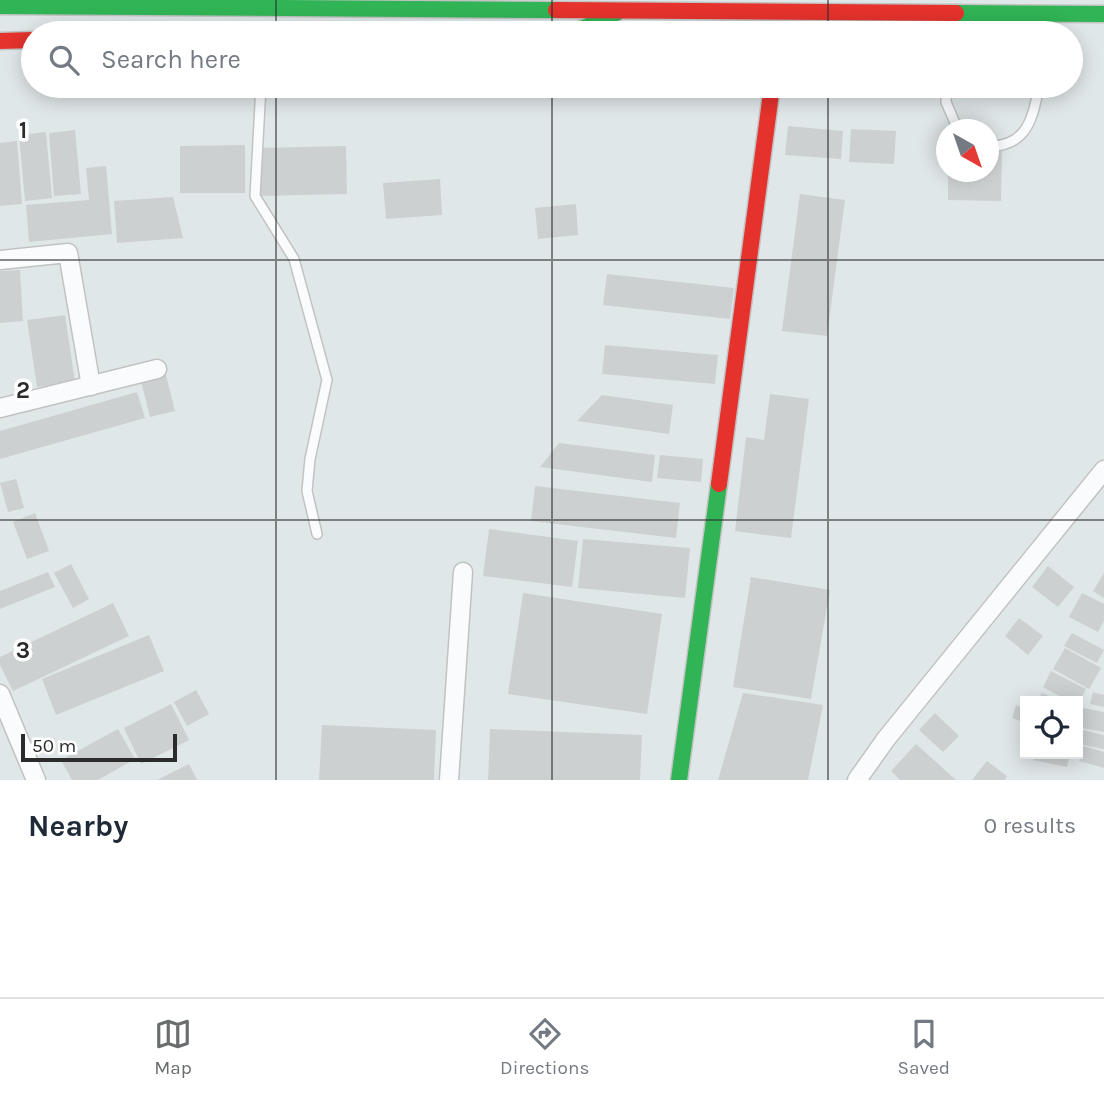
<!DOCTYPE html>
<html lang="en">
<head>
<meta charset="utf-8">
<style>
  body { margin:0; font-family:Karla,sans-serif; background:#f2f2f3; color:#1f2937 }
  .controls { position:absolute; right:21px; bottom:21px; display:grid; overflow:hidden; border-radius:0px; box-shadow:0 4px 18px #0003 }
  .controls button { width:63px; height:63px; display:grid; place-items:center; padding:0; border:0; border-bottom:2px solid #e0e1e3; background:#fff; color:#1f2937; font:35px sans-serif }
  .compass { position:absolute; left:936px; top:119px; width:63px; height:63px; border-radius:50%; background:#fff; box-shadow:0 4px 18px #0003; rotate:140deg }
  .scale { position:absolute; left:21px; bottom:18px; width:156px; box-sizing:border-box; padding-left:7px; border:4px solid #2b2b2b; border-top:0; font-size:19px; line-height:24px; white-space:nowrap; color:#2b2b2b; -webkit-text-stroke:5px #fff; paint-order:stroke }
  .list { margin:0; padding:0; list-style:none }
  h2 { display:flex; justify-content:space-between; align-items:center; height:91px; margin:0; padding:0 28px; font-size:30px }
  h2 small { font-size:23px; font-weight:400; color:#747a83 }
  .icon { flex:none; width:38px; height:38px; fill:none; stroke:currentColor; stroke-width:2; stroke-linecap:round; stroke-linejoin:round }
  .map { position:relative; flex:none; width:1104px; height:780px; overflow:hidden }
  .search { position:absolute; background:#fff; box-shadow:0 4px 18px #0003; left:21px; right:21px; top:21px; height:77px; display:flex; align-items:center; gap:18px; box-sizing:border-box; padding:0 24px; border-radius:38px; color:#747a83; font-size:26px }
  .sheet { height:217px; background:#fff }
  nav { display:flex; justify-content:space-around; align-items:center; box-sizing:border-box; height:98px; border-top:2px solid #e0e1e3; background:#fff; font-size:19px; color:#747a83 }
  nav a { display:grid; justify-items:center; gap:4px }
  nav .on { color:#6a6d6d }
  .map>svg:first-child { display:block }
</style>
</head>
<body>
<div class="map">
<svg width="1104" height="780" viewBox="0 0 1104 780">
  <rect width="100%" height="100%" fill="#e0e7e8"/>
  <g fill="#ccd0d1">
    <path d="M788 126 843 131 841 159 785 155Z"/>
    <path d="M851 129 896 131 894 164 849 162Z"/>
    <path d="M75 130 81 194 54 196 49 133Z"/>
    <path d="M46 132 52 198 25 201 19 135Z"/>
    <path d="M17 141 22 204 0 206V143Z"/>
    <path d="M245 145V193H180V146Z"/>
    <path d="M346 146 347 194 260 196 259 148Z"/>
    <path d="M988 150 1002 151 1001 201 948 200V172H988Z"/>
    <path d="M106 166 112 234 29 242 26 205 89 200 86 168Z"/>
    <path d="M440 179 442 215 386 219 383 183Z"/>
    <path d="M800 194 845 200 827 336 782 331Z"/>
    <path d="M173 197 183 238 117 243 114 201Z"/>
    <path d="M576 204 578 235 538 239 535 208Z"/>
    <path d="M20 270 23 321 0 323V271Z"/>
    <path d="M607 274 734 288 730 319 603 305Z"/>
    <path d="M65 315 75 382 37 387 27 320Z"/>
    <path d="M605 345 718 355 715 384 602 374Z"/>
    <path d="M166 375 175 411 150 417 141 381Z"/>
    <path d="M137 392 145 418 0 459V431Z"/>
    <path d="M770 394 809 399 791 538 735 531 746 437 764 440Z"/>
    <path d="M602 395 673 405 669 434 577 421Z"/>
    <path d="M559 443 655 455 652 482 540 467Z"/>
    <path d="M660 455 703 459 701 482 657 478Z"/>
    <path d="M16 479 24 508 8 512 0 483Z"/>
    <path d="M535 486 680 503 676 538 531 521Z"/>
    <path d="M35 513 49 551 27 559 13 522Z"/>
    <path d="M489 529 578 541 572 587 483 576Z"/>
    <path d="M583 539 690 548 685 598 578 588Z"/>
    <path d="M71 564 89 599 73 608 54 573Z"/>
    <path d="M1048 566 1074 587 1058 607 1032 587Z"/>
    <path d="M48 572 55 587 0 609V591Z"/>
    <path d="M1104 573V598L1093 591Z"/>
    <path d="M751 577 830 590 811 699 733 687Z"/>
    <path d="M523 593 662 614 647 714 508 694Z"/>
    <path d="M1082 593 1104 604V621L1098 632 1069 617Z"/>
    <path d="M113 603 129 636 13 691 0 665V657Z"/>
    <path d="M1019 618 1043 636 1028 655 1005 636Z"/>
    <path d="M1072 633 1104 650 1097 663 1064 646Z"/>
    <path d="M149 635 164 671 56 715 42 679Z"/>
    <path d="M1065 648 1101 668 1089 689 1053 669Z"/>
    <path d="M1051 671 1086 689 1080 701H1069L1043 687Z"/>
    <path d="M196 690 209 714 187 726 174 702Z"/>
    <path d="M1093 692 1104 695V707L1090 704Z"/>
    <path d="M743 693 823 705 808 780H718Z"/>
    <path d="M1042 693 1060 701H1038Z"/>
    <path d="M171 704 189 740 141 764 124 728Z"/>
    <path d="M1016 705 1025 708V723L1012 718Z"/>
    <path d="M1078 707 1104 712V732L1078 727Z"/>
    <path d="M935 713 959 736 943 752 919 730Z"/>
    <path d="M322 725 436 730 434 780H319Z"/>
    <path d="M118 729 135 759 98 780H72L61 760Z"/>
    <path d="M490 729 642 735 640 780H488Z"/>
    <path d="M1082 730 1104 735V749L1079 744Z"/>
    <path d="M916 744 956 780H900L891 771Z"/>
    <path d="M1083 746 1104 752V768L1079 761Z"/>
    <path d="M1035 754H1070L1067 767 1033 760Z"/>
    <path d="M987 761 1007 776 1005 780H972Z"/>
    <path d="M189 764 197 780H157Z"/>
  </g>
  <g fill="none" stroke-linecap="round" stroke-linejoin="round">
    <defs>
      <g id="lane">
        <path d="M261 86 255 196 294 259 327 380 310 459 307 491 317 534"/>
        <path d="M946 86V102L958 130"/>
        <path d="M988 146C1027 147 1033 118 1039 86"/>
      </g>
      <g id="street">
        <path d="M0 260 68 253 91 386"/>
        <path d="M0 408 157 369"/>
        <path d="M0 694 36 780"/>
        <path d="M449 780 463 572"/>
        <path d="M857 780 886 739 1104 470"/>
      </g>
      <g id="fast">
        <path d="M0 6 556 10"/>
        <path d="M956 13 1104 14"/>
        <path d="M573 33 618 12"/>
        <path d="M679 780 719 484"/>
      </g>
      <g id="jam">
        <path d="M556 10 956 13"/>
        <path d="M0 41 33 40"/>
        <path d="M719 484 772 86"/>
      </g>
    </defs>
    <use href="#lane" stroke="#c1c3c2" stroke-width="12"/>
    <use href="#street" stroke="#c1c3c2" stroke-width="21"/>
    <use href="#fast" stroke="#c1c3c2" stroke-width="19"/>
    <use href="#jam" stroke="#c1c3c2" stroke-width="19"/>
    <use href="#lane" stroke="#fafbfc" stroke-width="9"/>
    <use href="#street" stroke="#fafbfc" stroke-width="18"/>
    <use href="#fast" stroke="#30b455" stroke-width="16"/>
    <use href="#jam" stroke="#e5322d" stroke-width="16"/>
  </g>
  <path fill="none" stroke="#2b2b2b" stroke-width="2" stroke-opacity="0.55" d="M276 0V33M552 0V33M828 0V33M276 86V780M552 86V780M828 86V780M0 260H1104M0 520H1104"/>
  <g font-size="23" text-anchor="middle" font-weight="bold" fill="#2b2b2b" stroke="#fff" stroke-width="7" stroke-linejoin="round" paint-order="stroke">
    <text x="23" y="138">1</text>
    <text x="23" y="398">2</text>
    <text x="23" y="658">3</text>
  </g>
</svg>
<div class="controls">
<button><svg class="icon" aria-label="locate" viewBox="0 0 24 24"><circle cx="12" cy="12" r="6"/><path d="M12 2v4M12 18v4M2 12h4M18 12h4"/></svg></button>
</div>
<svg class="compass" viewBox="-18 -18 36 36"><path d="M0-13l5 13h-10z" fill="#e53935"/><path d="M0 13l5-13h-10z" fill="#747a83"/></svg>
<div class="scale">50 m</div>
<div class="search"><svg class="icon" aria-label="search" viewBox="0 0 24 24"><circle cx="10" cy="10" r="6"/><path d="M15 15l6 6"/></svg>Search here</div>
</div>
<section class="sheet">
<h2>Nearby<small>0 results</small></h2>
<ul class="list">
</ul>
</section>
<nav>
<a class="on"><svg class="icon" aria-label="map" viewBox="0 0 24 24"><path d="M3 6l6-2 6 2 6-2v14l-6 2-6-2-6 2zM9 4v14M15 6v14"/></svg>Map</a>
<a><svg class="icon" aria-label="directions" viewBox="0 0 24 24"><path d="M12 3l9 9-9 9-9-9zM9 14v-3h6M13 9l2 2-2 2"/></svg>Directions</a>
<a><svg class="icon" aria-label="saved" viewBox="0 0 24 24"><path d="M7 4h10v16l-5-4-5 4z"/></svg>Saved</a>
</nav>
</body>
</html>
